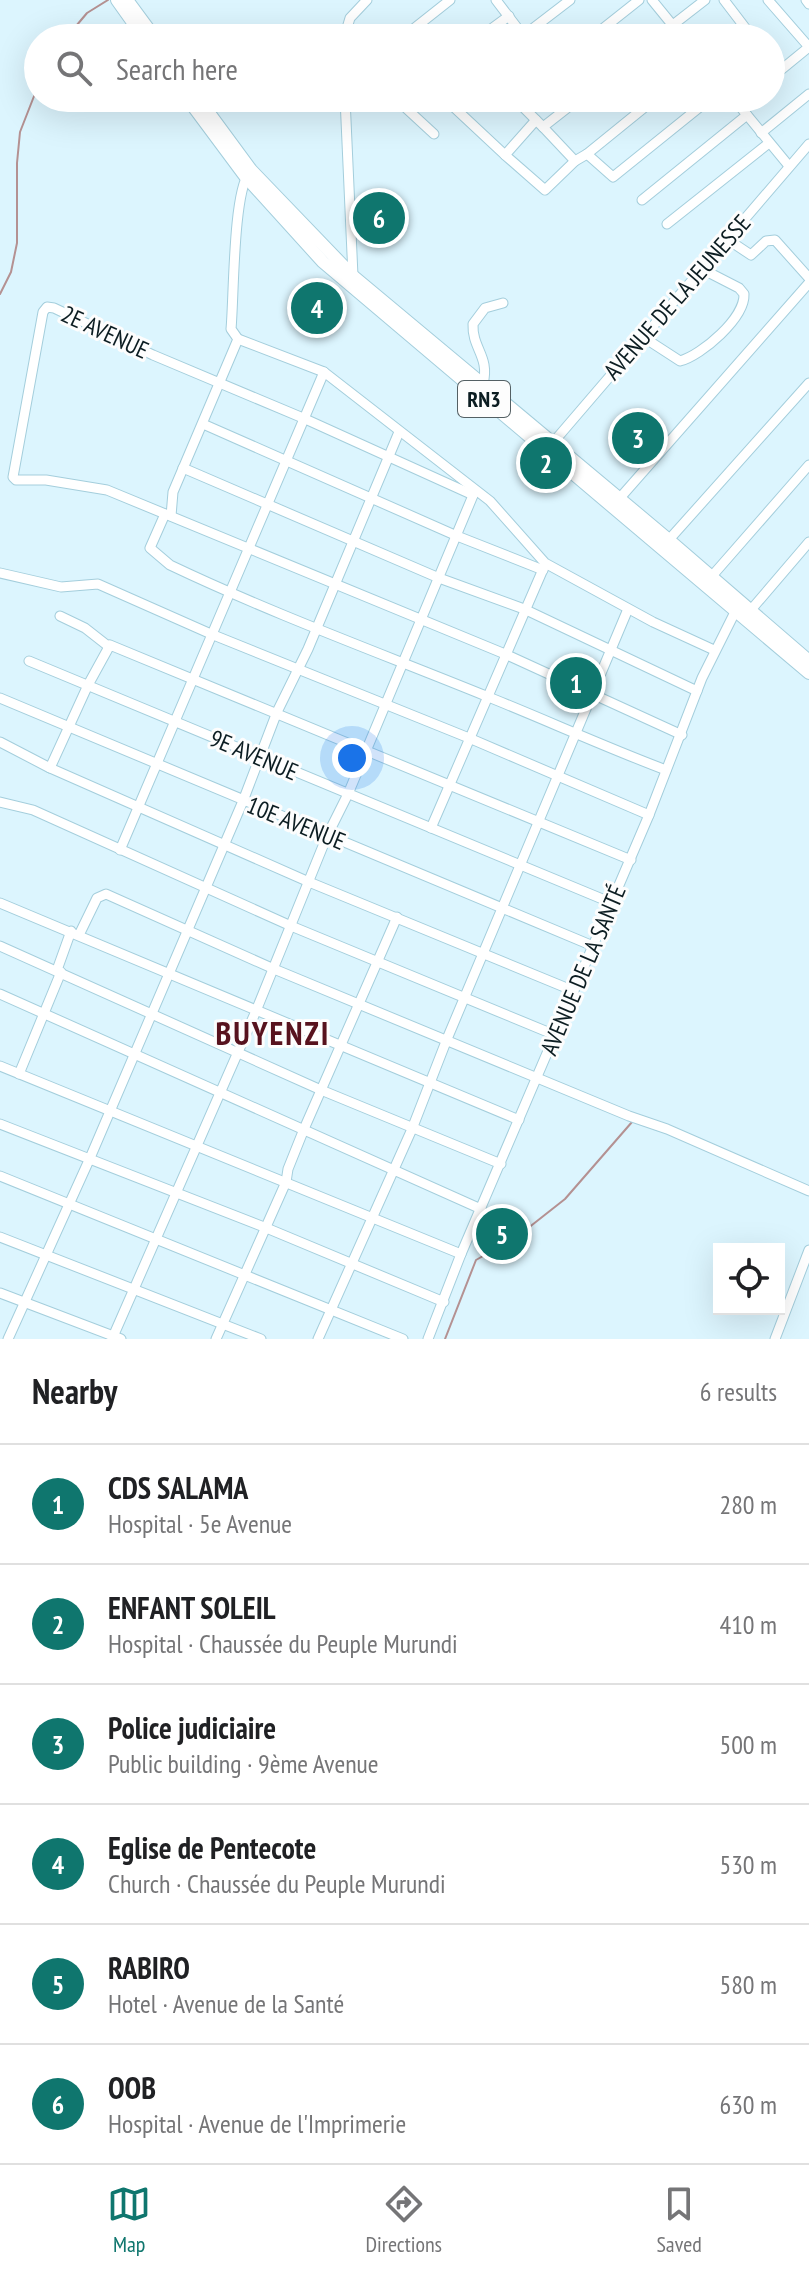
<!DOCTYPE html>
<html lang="en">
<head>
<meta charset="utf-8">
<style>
  body { margin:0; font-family:"PT Sans Narrow",sans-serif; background:#f6f6f6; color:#202124 }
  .controls { position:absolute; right:24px; bottom:24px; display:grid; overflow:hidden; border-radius:0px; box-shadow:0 8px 32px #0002 }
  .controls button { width:72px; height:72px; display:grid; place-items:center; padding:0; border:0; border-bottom:2px solid #e0e0e0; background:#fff; color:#202124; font:40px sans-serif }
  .you { position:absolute; left:352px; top:758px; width:28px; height:28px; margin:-20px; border:6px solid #fff; border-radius:50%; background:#1a73e8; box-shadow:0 0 0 12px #1a73e833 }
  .badge { display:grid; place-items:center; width:52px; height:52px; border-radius:50%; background:#0f766e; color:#fff; font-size:26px; font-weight:700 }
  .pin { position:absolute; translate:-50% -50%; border:4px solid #fff; box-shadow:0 2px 8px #0006 }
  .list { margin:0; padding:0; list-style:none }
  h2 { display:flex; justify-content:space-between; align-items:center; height:104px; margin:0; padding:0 32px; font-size:34px }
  h2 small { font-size:26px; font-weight:400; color:#757577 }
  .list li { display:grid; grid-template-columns:52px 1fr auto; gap:24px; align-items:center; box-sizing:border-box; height:120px; padding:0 32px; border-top:2px solid #e0e0e0 }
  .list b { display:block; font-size:30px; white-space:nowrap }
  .list p { margin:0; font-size:26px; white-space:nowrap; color:#757577 }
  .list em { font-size:26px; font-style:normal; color:#757577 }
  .icon { flex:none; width:44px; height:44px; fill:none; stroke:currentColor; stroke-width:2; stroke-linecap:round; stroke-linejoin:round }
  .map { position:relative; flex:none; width:809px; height:1339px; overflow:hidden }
  .search { position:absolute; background:#fff; box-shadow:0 8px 32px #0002; left:24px; right:24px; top:24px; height:88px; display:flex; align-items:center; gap:20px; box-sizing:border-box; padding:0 28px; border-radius:44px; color:#757577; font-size:30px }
  .sheet { height:824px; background:#fff }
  nav { display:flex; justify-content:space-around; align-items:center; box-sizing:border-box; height:112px; border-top:2px solid #e0e0e0; background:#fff; font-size:22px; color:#757577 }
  nav a { display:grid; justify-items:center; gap:4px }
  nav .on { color:#0f766e }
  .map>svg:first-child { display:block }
</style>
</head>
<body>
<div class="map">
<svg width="809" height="1339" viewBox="0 0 809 1339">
  <rect width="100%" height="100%" fill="#dcf5fe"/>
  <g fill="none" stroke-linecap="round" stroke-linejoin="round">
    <g stroke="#b49192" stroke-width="2">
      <path d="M66 38 87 13 108 0"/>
      <path d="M0 294 11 272 17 243V163L20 132 38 86"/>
      <path d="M445 1339 476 1260 518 1236 565 1199 632 1122"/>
    </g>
    <defs>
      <g id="minor">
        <path d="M496 0 525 38"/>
        <path d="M652 0 683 38"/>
        <path d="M724 0 753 38"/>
        <path d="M768 0 809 47"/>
        <path d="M806 0 809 4"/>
        <path d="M523 36 570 0"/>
        <path d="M344 38 350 18 367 0"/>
        <path d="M402 38 450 0"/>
        <path d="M479 38 509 16"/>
        <path d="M591 38 639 0"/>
        <path d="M656 38 705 0"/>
        <path d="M771 78 809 47"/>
        <path d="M345 98 353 276"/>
        <path d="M395 98 434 134"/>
        <path d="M444 98 505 155 545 190 575 161 587 154 656 98"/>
        <path d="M733 98 789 166"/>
        <path d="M515 99 543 127 580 98"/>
        <path d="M543 127 575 161"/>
        <path d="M761 133 809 94"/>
        <path d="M587 154 613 177 711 98"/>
        <path d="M505 155 536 120"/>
        <path d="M642 200 747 115"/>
        <path d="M667 224 769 143"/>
        <path d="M727 239 751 255 766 241 775 240 809 278"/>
        <path d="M643 337 680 361C702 355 745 318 744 294L739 288 702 269"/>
        <path d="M238 339 324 372 490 501 545 563 653 622 714 650"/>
        <path d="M483 384C490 356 472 349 473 324L485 308 503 303"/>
        <path d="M203 424 457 536 543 570"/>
        <path d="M551 445 809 144"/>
        <path d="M183 468 439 578 524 609 697 691"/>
        <path d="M473 495 303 418 153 355 54 308 47 307 43 312 13 477 16 480H46L107 490 505 654 682 735"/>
        <path d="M619 499 809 283"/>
        <path d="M165 514 150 548 170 565C273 614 380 653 486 696 546 720 605 747 666 770"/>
        <path d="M171 516 173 492 238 339 231 329C234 297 233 194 249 173"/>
        <path d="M666 543 809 383"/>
        <path d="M0 573 61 587 98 584 211 634 469 738 649 815"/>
        <path d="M712 576 809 465"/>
        <path d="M750 611 809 542"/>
        <path d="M60 616 85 628 108 646"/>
        <path d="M29 661 612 903"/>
        <path d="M0 698 593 946"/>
        <path d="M0 742 50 768 309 882 574 991"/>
        <path d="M50 768 88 685 110 645 631 860"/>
        <path d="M0 802 33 810 291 926 555 1035"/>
        <path d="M431 828 544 567"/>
        <path d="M120 850 324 372"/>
        <path d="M0 903 519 1120"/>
        <path d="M79 935 97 898 106 894 274 969 629 1116 667 1129 809 1191"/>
        <path d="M0 946 321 1090 501 1164"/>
        <path d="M57 970 71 931"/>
        <path d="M0 994 481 1209"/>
        <path d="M0 1066 461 1254"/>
        <path d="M19 1074 61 972"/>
        <path d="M0 1124 264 1227 444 1302"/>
        <path d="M0 1176 403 1339"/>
        <path d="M0 1237 261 1339"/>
        <path d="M0 1293 121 1339"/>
        <path d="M8 1339 90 1158 243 801 277 712 308 649 399 432"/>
        <path d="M112 1339 256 1011 327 836 348 794 474 493"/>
        <path d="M216 1339 286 1182 288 1169 304 1129 397 917"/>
        <path d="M318 1339 412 1129 447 1039 628 609"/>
        <path d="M428 1339 461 1254 649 815 702 678 738 606"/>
        <path d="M775 1339 809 1250"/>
      </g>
      <g id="highway">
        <path d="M117 0 144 38"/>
        <path d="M127 0 155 38"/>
        <path d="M187 98 245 176 323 262 809 673"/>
        <path d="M198 98 251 170 353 276 669 540 809 661"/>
      </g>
    </defs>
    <use href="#minor" stroke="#a4cedc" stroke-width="11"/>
    <use href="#highway" stroke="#a4cedc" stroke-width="14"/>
    <use href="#minor" stroke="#fff" stroke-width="9"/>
    <use href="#highway" stroke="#fff" stroke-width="12"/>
  </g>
  <g text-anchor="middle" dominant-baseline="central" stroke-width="6" stroke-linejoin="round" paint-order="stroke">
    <rect fill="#fdfdfd" stroke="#546064" stroke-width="2" x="458" y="381" width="52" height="36" rx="6"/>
    <g font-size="22" font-weight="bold" fill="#0c1d22">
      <text x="484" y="399">RN3</text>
    </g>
    <g font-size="24" fill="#0c1d22" stroke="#fdfdfd">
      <text transform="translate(677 297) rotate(-49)">AVENUE DE LA JEUNESSE</text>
      <text transform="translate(105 332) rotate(25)">2E AVENUE</text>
      <text transform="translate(254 755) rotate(23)">9E AVENUE</text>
      <text transform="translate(296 823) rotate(22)">10E AVENUE</text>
      <text transform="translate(583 970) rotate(-67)">AVENUE DE LA SANTÉ</text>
    </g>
    <g font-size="32" font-weight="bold" letter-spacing="2" fill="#57121e" stroke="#fdfdfd">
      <text x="273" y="1033">BUYENZI</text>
    </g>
  </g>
</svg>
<div class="controls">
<button><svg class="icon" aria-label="locate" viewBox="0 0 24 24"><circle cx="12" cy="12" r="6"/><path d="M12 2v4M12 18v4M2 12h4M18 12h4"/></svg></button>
</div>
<div class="you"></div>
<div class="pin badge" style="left:576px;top:683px">1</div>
<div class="pin badge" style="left:546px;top:463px">2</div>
<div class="pin badge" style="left:638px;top:438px">3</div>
<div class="pin badge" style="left:317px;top:308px">4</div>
<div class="pin badge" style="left:502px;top:1234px">5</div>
<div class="pin badge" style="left:379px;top:218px">6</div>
<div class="search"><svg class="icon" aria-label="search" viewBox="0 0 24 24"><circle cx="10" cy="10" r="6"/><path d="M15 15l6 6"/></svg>Search here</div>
</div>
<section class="sheet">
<h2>Nearby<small>6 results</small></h2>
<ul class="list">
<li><span class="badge">1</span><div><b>CDS SALAMA</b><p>Hospital · 5e Avenue</p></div><em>280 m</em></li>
<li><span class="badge">2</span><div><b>ENFANT SOLEIL</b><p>Hospital · Chaussée du Peuple Murundi</p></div><em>410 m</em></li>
<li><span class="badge">3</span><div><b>Police judiciaire</b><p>Public building · 9ème Avenue</p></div><em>500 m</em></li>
<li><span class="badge">4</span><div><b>Eglise de Pentecote</b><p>Church · Chaussée du Peuple Murundi</p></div><em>530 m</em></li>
<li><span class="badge">5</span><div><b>RABIRO</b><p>Hotel · Avenue de la Santé</p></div><em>580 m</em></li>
<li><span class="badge">6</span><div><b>OOB</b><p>Hospital · Avenue de l'Imprimerie</p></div><em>630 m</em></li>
</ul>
</section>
<nav>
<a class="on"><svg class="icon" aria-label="map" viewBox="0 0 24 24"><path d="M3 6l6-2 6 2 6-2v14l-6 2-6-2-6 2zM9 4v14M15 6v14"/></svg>Map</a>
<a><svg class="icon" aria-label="directions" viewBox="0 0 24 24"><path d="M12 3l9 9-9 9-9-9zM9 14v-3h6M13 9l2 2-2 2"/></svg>Directions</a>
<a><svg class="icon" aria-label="saved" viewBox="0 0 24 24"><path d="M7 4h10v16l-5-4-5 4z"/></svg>Saved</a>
</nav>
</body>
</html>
